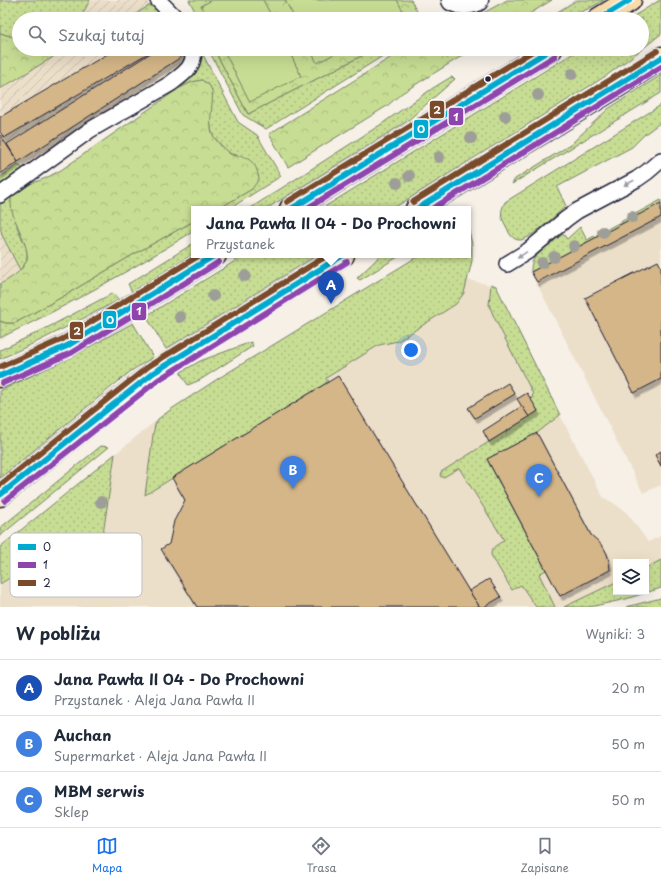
<!DOCTYPE html>
<html lang="pl">
<head>
<meta charset="utf-8">
<style>
  body { margin:0; font-family:"Playpen Sans",sans-serif; background:#f6f6f7; color:#1f2937 }
  .controls { position:absolute; right:12px; bottom:12px; display:grid; overflow:hidden; border-radius:0px; box-shadow:0 4px 16px #0002 }
  .controls button { width:36px; height:36px; display:grid; place-items:center; padding:0; border:0; border-bottom:1px solid #e0e1e3; background:#fff; color:#1f2937; font:20px sans-serif }
  .you { position:absolute; left:411px; top:350px; width:14px; height:14px; margin:-10px; border:3px solid #fff; border-radius:50%; background:#1a73e8; box-shadow:0 0 0 6px #1a73e833 }
  .badge { display:grid; place-items:center; width:26px; height:26px; border-radius:50%; background:#1a73e8; color:#fff; font-size:13px; font-weight:700 }
  .pin { position:absolute; translate:-50% -33px; filter:drop-shadow(0 1px 2px #0008) }
  .pin::after { content:''; position:absolute; top:21px; width:14px; height:12px; background:inherit; clip-path:polygon(0 0,100% 0,50% 100%) }
  .popup { position:absolute; left:191px; top:206px; width:280px; height:52px; box-sizing:border-box; display:grid; place-content:center; border-radius:0px; background:#fff; filter:drop-shadow(0 1px 3px #0005); font-size:13px; white-space:nowrap; color:#747a83 }
  .popup b { font-size:15px; color:#1f2937 }
  .popup::after { content:''; position:absolute; left:50%; top:100%; margin-left:-8px; border:8px solid transparent; border-top-color:#fff }
  .list { margin:0; padding:0; list-style:none }
  h2 { display:flex; justify-content:space-between; align-items:center; height:52px; margin:0; padding:0 16px; font-size:17px }
  h2 small { font-size:13px; font-weight:400; color:#747a83 }
  .list li { display:grid; grid-template-columns:26px 1fr auto; gap:12px; align-items:center; box-sizing:border-box; height:56px; padding:0 16px; border-top:1px solid #e0e1e3 }
  .list b { display:block; font-size:15px; white-space:nowrap }
  .list p { margin:0; font-size:13px; white-space:nowrap; color:#747a83 }
  .list em { font-size:13px; font-style:normal; color:#747a83 }
  .icon { flex:none; width:22px; height:22px; fill:none; stroke:currentColor; stroke-width:2; stroke-linecap:round; stroke-linejoin:round }
  .map { position:relative; flex:none; width:661px; height:607px; overflow:hidden }
  .search { position:absolute; background:#fff; box-shadow:0 4px 16px #0002; left:12px; right:12px; top:12px; height:44px; display:flex; align-items:center; gap:10px; box-sizing:border-box; padding:0 14px; border-radius:22px; color:#747a83; font-size:15px }
  .sheet { height:220px; background:#fff }
  nav { display:flex; justify-content:space-around; align-items:center; box-sizing:border-box; height:56px; border-top:1px solid #e0e1e3; background:#fff; font-size:11px; color:#747a83 }
  nav a { display:grid; justify-items:center; gap:2px }
  nav .on { color:#1a73e8 }
  .map>svg:first-child { display:block }
</style>
</head>
<body>
<div class="map">
<svg width="661" height="607" viewBox="0 0 661 607">
  <defs>
    <pattern id="industrial-furrows" width="10" height="10" patternUnits="userSpaceOnUse"><rect width="10" height="10" fill="#ecdfca"/><path d="M-1 1l2-2M0 10L10 0M9 11l2-2" fill="none" stroke="#cabfae"/></pattern>
    <pattern id="grass-dots" width="8" height="8" patternUnits="userSpaceOnUse"><rect width="8" height="8" fill="#c7dd93"/><path d="M2 2h.1M6 6h.1" fill="none" stroke="#abbd80" stroke-width="1.8" stroke-linecap="round"/></pattern>
    <pattern id="forest-crowns" width="20" height="18" patternUnits="userSpaceOnUse"><rect width="20" height="18" fill="#c7dd93"/><path d="M2 6a3 3 0 1 1 6 0M12 15a3 3 0 1 1 6 0" fill="none" stroke="#abbd80"/></pattern>
    <filter id="shadow"><feDropShadow dx="2.5" dy="4.5" stdDeviation="0" flood-color="#0004"/></filter>
  </defs>
  <rect width="100%" height="100%" fill="#f6f0e7"/>
  <filter id="ink" filterUnits="userSpaceOnUse"><feTurbulence type="fractalNoise" baseFrequency=".025" numOctaves="2"/><feDisplacementMap in="SourceGraphic" scale="8" xChannelSelector="R" yChannelSelector="G"/><feConvolveMatrix kernelMatrix="1 2 1 2 8 2 1 2 1" color-interpolation-filters="sRGB"/></filter>
  <g filter="url(#ink)">
    <g fill="#ecdfca" fill-rule="evenodd">
      <path d="M661 203V485L643 493 531 272Z"/>
      <path d="M449 278 468 280 496 286 560 415 603 497 615 504 627 513 636 525 648 542 661 536V588L626 599 590 607H0V584L77 536 85 548 92 550 99 545 102 541 115 454 158 419 155 425 328 382 326 378 443 305ZM616 562H646V592H616Z"/>
    </g>
    <g fill="url(#industrial-furrows)">
      <path d="M90 0H145L170 19H80Z"/>
      <path d="M62 49H185L186 54 183 63 176 73 0 188V89L53 57Z"/>
      <path d="M0 226 2 235 20 270 11 278 0 284Z"/>
    </g>
    <g fill="url(#grass-dots)" stroke="#748067">
      <path d="M0 0H90L80 19H19V39L0 33Z"/>
      <path d="M577 0H604L592 7 565 19H546Z"/>
      <path d="M660 0H661V34L642 49V19H629Z"/>
      <path d="M150 5 167 16 170 19H128Z"/>
      <path d="M200 49 238 122 257 135 281 176 229 209H218L252 189 242 156 231 154 222 146 212 135 210 120 212 93 210 86 202 80 192 82 178 89C186 83 195 76 198 65 200 60 200 54 200 49Z"/>
      <path d="M208 49H214L248 114 375 49H394L266 129 243 115Z"/>
      <path d="M580 49H642L606 76 392 209H321Z"/>
      <path d="M661 75V93L512 184 515 179 570 145 608 109Z"/>
      <path d="M451 77 454 78 455 79 406 122 266 209H249L380 125 433 88Z"/>
      <path d="M661 105V122L645 134 632 147 557 187 566 206C558 213 530 240 520 240 512 240 509 233 507 228 501 217 499 214 505 202Z"/>
      <path d="M18 165 21 167 24 171 0 188V177Z"/>
      <path d="M17 191V227L27 249V261L20 270 2 235 0 226V206L2 202 11 194Z"/>
      <path d="M661 200V203L531 272C531 268 531 263 534 259 539 252 555 240 563 234L567 239 580 227 587 240Z"/>
      <path d="M194 221V231C131 270 67 306 0 338V321L6 323H15L62 297 134 254Z"/>
      <path d="M468 226 472 244V261L464 293 456 304 398 341 379 345 326 378 328 382 145 495 153 435 155 425 158 419 173 408 219 378 420 255H468Z"/>
      <path d="M194 243V254L132 292 128 284Z"/>
      <path d="M245 255H317L166 349 146 316Z"/>
      <path d="M381 255H401L360 280 357 278Z"/>
      <path d="M491 284 496 286 560 415 537 433 487 459 546 570 539 574 555 607H536L521 585 512 590 491 555C491 546 498 545 504 540L459 468 444 477H441L440 475 441 472 538 411 531 401 533 394 494 317 489 305Z"/>
      <path d="M113 293 119 300 43 339 0 359V350L39 332Z"/>
      <path d="M133 323 153 357 131 371 0 478V391L80 352Z"/>
      <path d="M251 342 253 346 200 380 188 385 181 374V372L200 361Z"/>
      <path d="M101 446 109 447 0 536V528Z"/>
      <path d="M115 454 102 541C98 546 95 550 89 550L86 548 77 536 0 584V547Z"/>
      <path d="M661 560V588L626 599 590 607H564L616 582V592H646V568Z"/>
      <path d="M661 598V607H626Z"/>
    </g>
    <g fill="url(#forest-crowns)" stroke="#748067">
      <path d="M189 0H411L421 19H199Z"/>
      <path d="M507 0H552L521 19H453L474 9 478 16Z"/>
      <path d="M0 33 19 39V49H62L53 57 0 89Z"/>
      <path d="M214 49H375L248 114Z"/>
      <path d="M404 49H473L402 93 387 106 288 167 269 134Z"/>
      <path d="M202 80C204 82 208 84 210 86 217 96 206 122 213 135 215 140 227 153 232 155 235 156 239 156 241 156 254 160 257 167 259 179L252 189 218 209H194V221L134 254 62 297 15 323H6L0 321V284C10 279 21 272 26 262 32 251 15 224 12 211 11 207 11 203 11 199L17 191 27 185 46 178 61 170 178 89 192 82Z"/>
    </g>
    <g fill="#c7dd93" stroke="#748067">
      <path d="M212 0H263L273 19H207L201 6Z"/>
      <path d="M285 0H397L406 17 402 19H295Z"/>
      <path d="M223 49H288L301 76 250 102Z"/>
      <path d="M310 49H344L317 63Z"/>
    </g>
    <g fill="#d4b688" stroke="#22223b" filter="url(#shadow)">
      <path d="M116 49H155L4 138 0 132V117Z"/>
      <path d="M157 49H183L186 54 18 162 7 144Z"/>
      <path d="M0 135 18 162 0 174Z"/>
      <path d="M661 203V217L537 282 531 272Z"/>
      <path d="M658 261 661 267V379L634 393 585 298Z"/>
      <path d="M338 376 469 591 480 607H197L161 549 169 544 174 521 185 500 172 478Z"/>
      <path d="M508 383 515 394 475 418 468 408Z"/>
      <path d="M527 393 538 411 529 417 517 399Z"/>
      <path d="M522 406 529 417 489 442 483 431Z"/>
      <path d="M537 433 591 535 598 541 604 548 607 554 609 561 610 570 560 596 487 459Z"/>
      <path d="M661 451V466L655 455Z"/>
      <path d="M489 579 501 597 484 607H480L469 591Z"/>
    </g>
    <g fill="none" stroke-linecap="round" stroke-linejoin="round">
      <defs>
        <g id="lane">
          <path d="M158 0 177 19"/>
          <path d="M0 195 90 130 170 84C183 74 196 67 193 49"/>
          <path d="M507 264 528 251 566 219 577 211 637 179 647 172 661 160"/>
        </g>
        <path id="street" d="M453 0C461 4 468 4 477 0"/>
        <g id="primary">
          <path d="M599 19 630 0"/>
          <path d="M291 209 551 49"/>
          <path d="M417 209 617 86 661 58"/>
          <path d="M0 376 67 346 215 255"/>
          <path d="M0 495 153 373 343 255"/>
        </g>
      </defs>
      <use href="#lane" stroke="#22223b" stroke-width="18"/>
      <use href="#street" stroke="#22223b" stroke-width="25"/>
      <use href="#primary" stroke="#22223b" stroke-width="25"/>
      <use href="#lane" stroke="#fff" stroke-width="15"/>
      <use href="#street" stroke="#fff" stroke-width="22"/>
      <use href="#primary" stroke="#faddab" stroke-width="22"/>
      <defs>
        <g id="bus-1">
          <path d="M599 19 630 0"/>
          <path d="M291 209 551 49"/>
          <path d="M417 209 661 58"/>
          <path d="M0 376 67 346 215 255"/>
          <path d="M0 495 153 373 343 255"/>
        </g>
        <g id="bus-2">
          <path d="M306 209 555 56"/>
          <path d="M432 209 661 67"/>
          <path d="M3 383 71 353 219 262"/>
          <path d="M5 501 158 380 347 262"/>
        </g>
        <g id="bus-3">
          <path d="M287 202 536 49"/>
          <path d="M413 202 657 51"/>
          <path d="M0 367 63 339 200 255"/>
          <path d="M0 485 149 366 328 255"/>
        </g>
      </defs>
      <use href="#bus-1" stroke="#fff" stroke-width="9"/>
      <use href="#bus-2" stroke="#fff" stroke-width="9"/>
      <use href="#bus-3" stroke="#fff" stroke-width="9"/>
      <use href="#bus-1" stroke="#00a9ce" stroke-width="6"/>
      <use href="#bus-2" stroke="#8e44ad" stroke-width="6"/>
      <use href="#bus-3" stroke="#7a4b2a" stroke-width="6"/>
    </g>
    <g fill="#9d9e97">
      <circle cx="572" cy="74" r="6"/>
      <circle cx="538" cy="95" r="6"/>
      <circle cx="505" cy="116" r="6"/>
      <circle cx="471" cy="138" r="6"/>
      <circle cx="439" cy="157" r="6"/>
      <circle cx="409" cy="176" r="6"/>
      <circle cx="397" cy="183" r="6"/>
      <circle cx="632" cy="217" r="6"/>
      <circle cx="603" cy="232" r="6"/>
      <circle cx="574" cy="246" r="6"/>
      <circle cx="554" cy="257" r="6"/>
      <circle cx="542" cy="263" r="6"/>
      <circle cx="245" cy="276" r="6"/>
      <circle cx="213" cy="296" r="6"/>
      <circle cx="180" cy="317" r="6"/>
      <circle cx="101" cy="502" r="6"/>
      <circle cx="91" cy="540" r="6"/>
    </g>
    <defs><path id="oneway-solid" d="M-6-.8H1V-3.2L6.5 0L1 3.2V.8H-6Z"/></defs>
    <g fill="#9c9ca7">
      <use href="#oneway-solid" transform="translate(629 183) rotate(152)"/>
      <use href="#oneway-solid" transform="translate(522 255) rotate(146)"/>
    </g>
  </g>
  <circle fill="#22223b" stroke="#fff" stroke-width="1.5" cx="488" cy="79" r="3.5"/>
  <rect x="10" y="533" width="132" height="64" rx="6" fill="#fff" stroke="#bdbdc4" stroke-width="1"/>
  <rect x="18" y="544" width="18" height="6" fill="#00a9ce"/>
  <rect x="18" y="562" width="18" height="6" fill="#8e44ad"/>
  <rect x="18" y="580" width="18" height="6" fill="#7a4b2a"/>
  <g font-size="11" fill="#22223b">
    <text x="43" y="551">0</text>
    <text x="43" y="569">1</text>
    <text x="43" y="587">2</text>
  </g>
  <g stroke="#fff" stroke-width="1.5">
    <rect x="429" y="100" width="16" height="19" rx="4" fill="#7a4b2a"/>
    <rect x="448" y="107" width="16" height="19" rx="4" fill="#8e44ad"/>
    <rect x="413" y="119" width="16" height="20" rx="4" fill="#00a9ce"/>
    <rect x="131" y="302" width="16" height="19" rx="4" fill="#8e44ad"/>
    <rect x="102" y="310" width="15" height="19" rx="4" fill="#00a9ce"/>
    <rect x="69" y="321" width="15" height="19" rx="4" fill="#7a4b2a"/>
  </g>
  <g font-size="11" text-anchor="middle" font-weight="bold" fill="#fff">
    <text x="437" y="114">2</text>
    <text x="456" y="121">1</text>
    <text x="421" y="133">0</text>
    <text x="139" y="315">1</text>
    <text x="110" y="324">0</text>
    <text x="77" y="335">2</text>
  </g>
</svg>
<div class="controls">
<button><svg class="icon" aria-label="layers" viewBox="0 0 24 24"><path d="M12 4l9 5-9 5-9-5zM3 14l9 5 9-5"/></svg></button>
</div>
<div class="you"></div>
<div class="pin badge" style="left:331px;top:304px;background:#1a4fb4">A</div>
<div class="popup"><b>Jana Pawła II 04 - Do Prochowni</b>Przystanek</div>
<div class="pin badge" style="left:293px;top:489px;background:#3f7fe0">B</div>
<div class="pin badge" style="left:539px;top:497px;background:#3f7fe0">C</div>
<div class="search"><svg class="icon" aria-label="search" viewBox="0 0 24 24"><circle cx="10" cy="10" r="6"/><path d="M15 15l6 6"/></svg>Szukaj tutaj</div>
</div>
<section class="sheet">
<h2>W pobliżu<small>Wyniki: 3</small></h2>
<ul class="list">
<li><span class="badge" style="background:#1a4fb4">A</span><div><b>Jana Pawła II 04 - Do Prochowni</b><p>Przystanek · Aleja Jana Pawła II</p></div><em>20 m</em></li>
<li><span class="badge" style="background:#3f7fe0">B</span><div><b>Auchan</b><p>Supermarket · Aleja Jana Pawła II</p></div><em>50 m</em></li>
<li><span class="badge" style="background:#3f7fe0">C</span><div><b>MBM serwis</b><p>Sklep</p></div><em>50 m</em></li>
</ul>
</section>
<nav>
<a class="on"><svg class="icon" aria-label="map" viewBox="0 0 24 24"><path d="M3 6l6-2 6 2 6-2v14l-6 2-6-2-6 2zM9 4v14M15 6v14"/></svg>Mapa</a>
<a><svg class="icon" aria-label="directions" viewBox="0 0 24 24"><path d="M12 3l9 9-9 9-9-9zM9 14v-3h6M13 9l2 2-2 2"/></svg>Trasa</a>
<a><svg class="icon" aria-label="saved" viewBox="0 0 24 24"><path d="M7 4h10v16l-5-4-5 4z"/></svg>Zapisane</a>
</nav>
</body>
</html>
